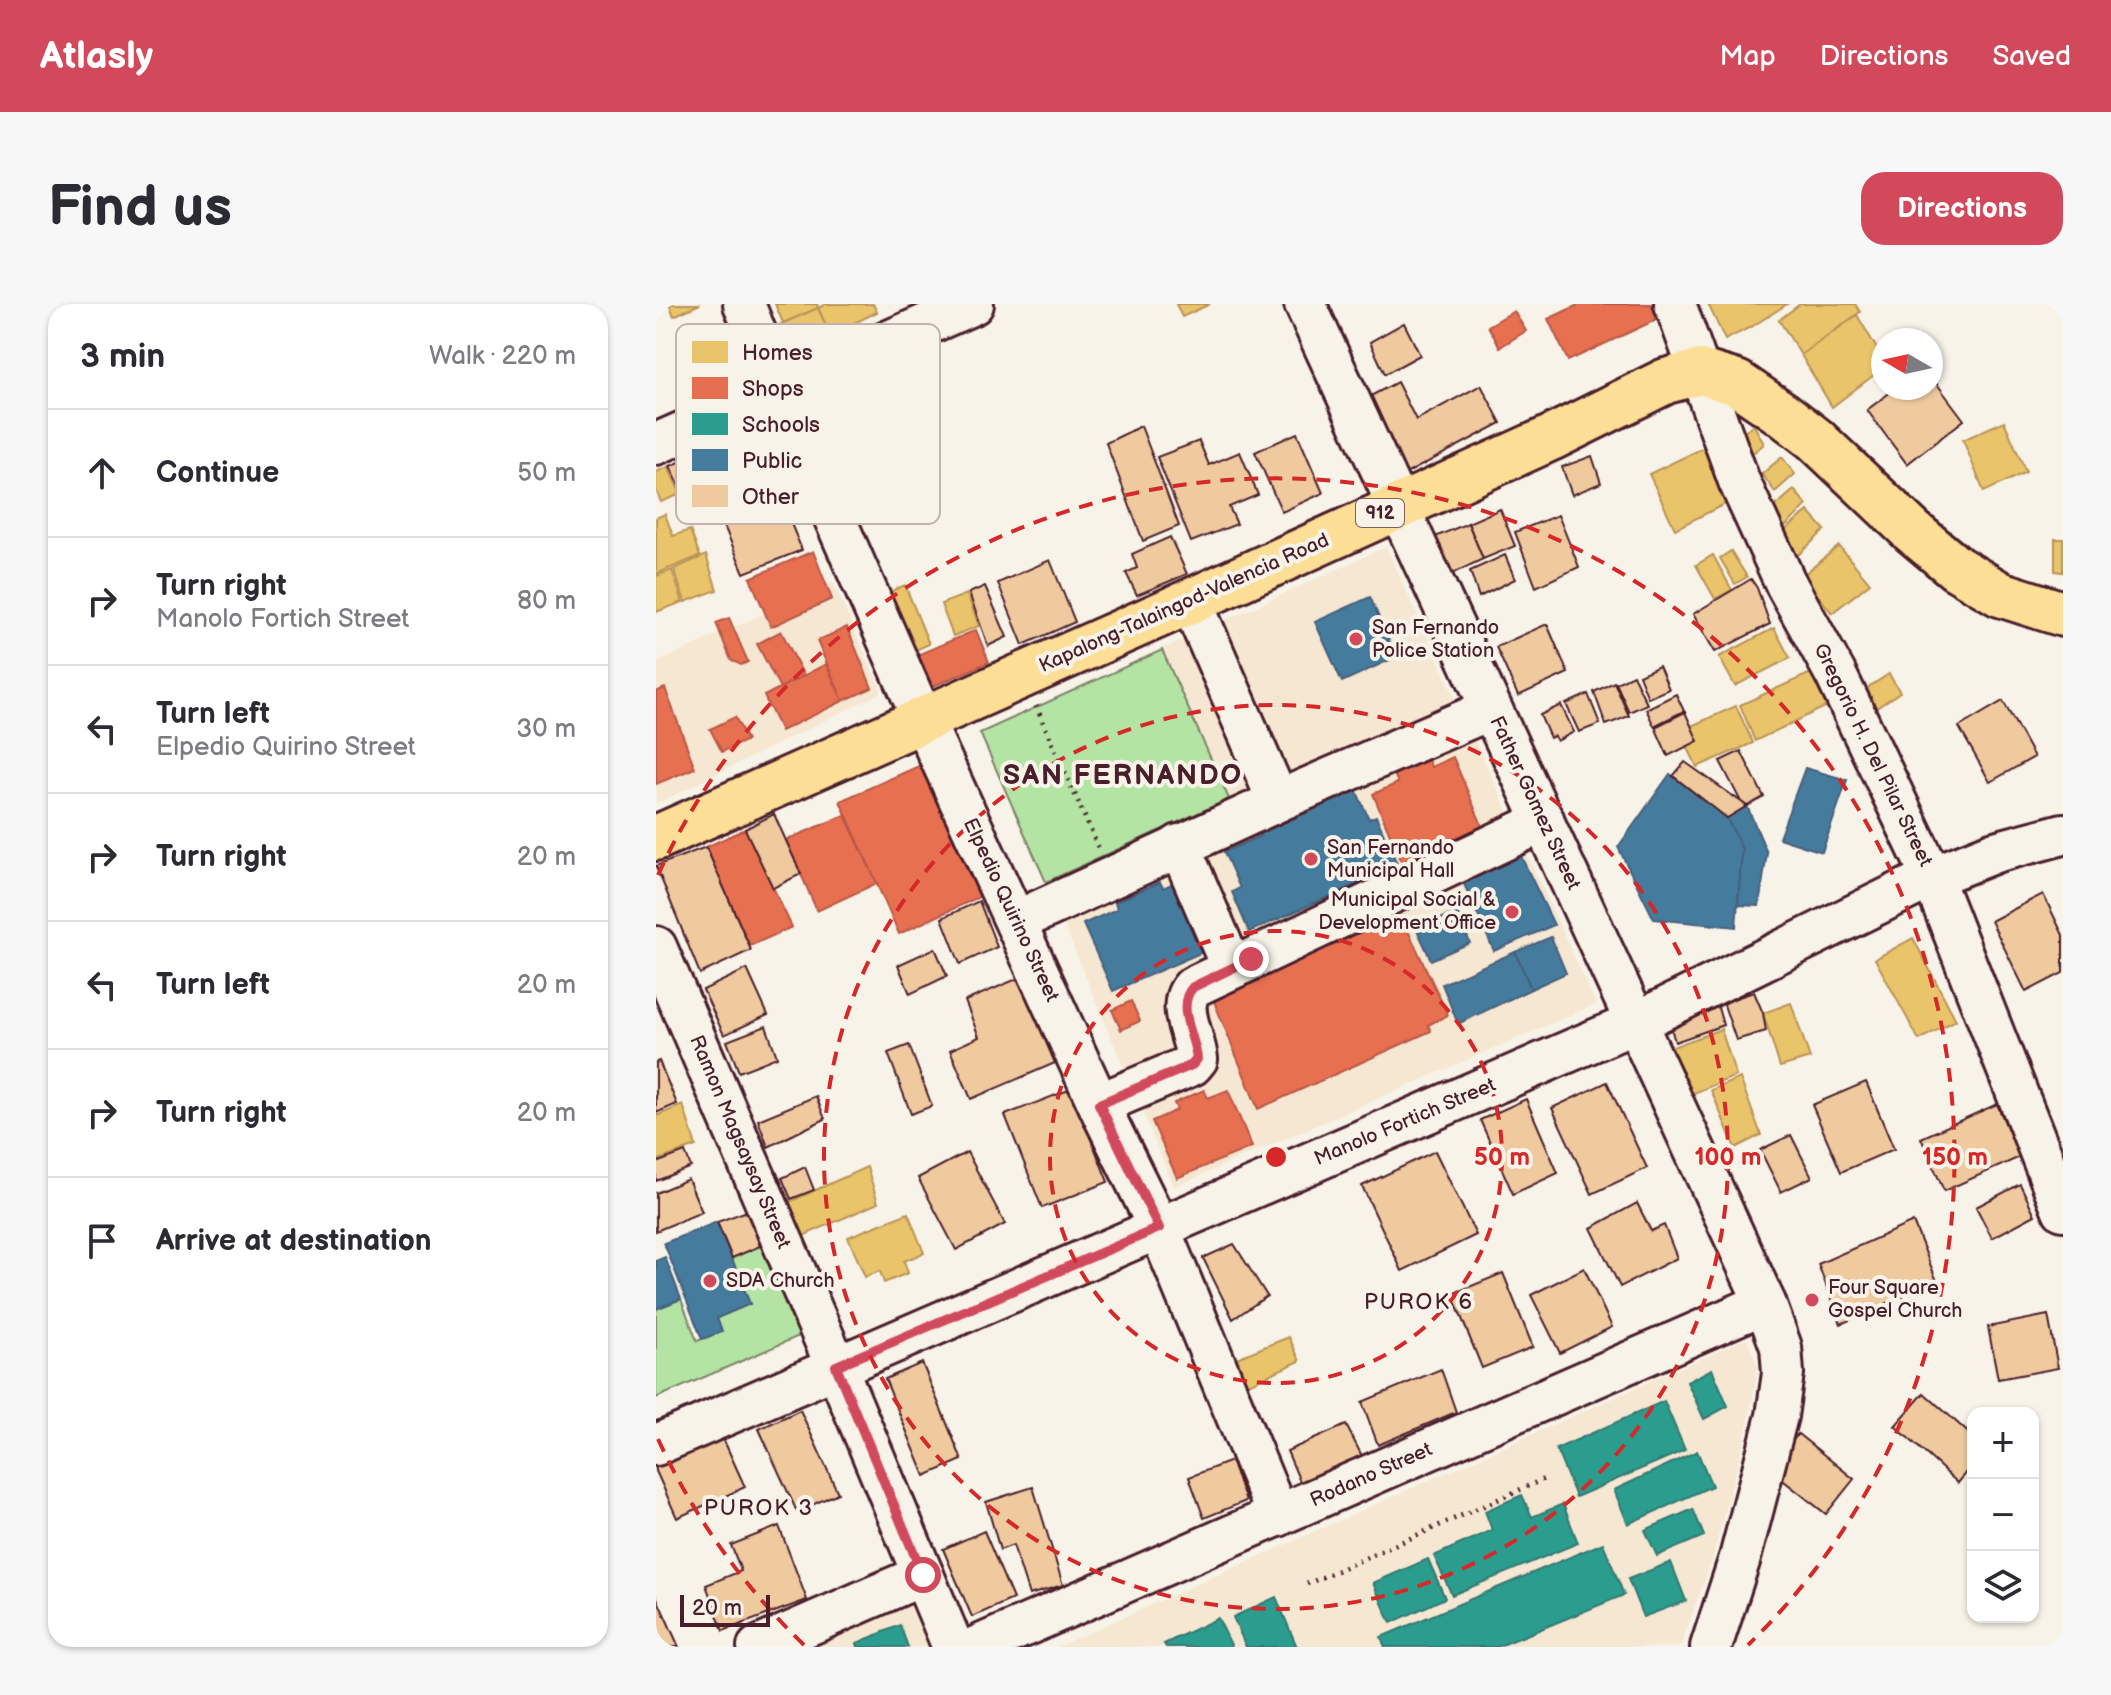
<!DOCTYPE html>
<html lang="en">
<head>
<meta charset="utf-8">
<style>
  body { margin:0; font-family:"Balsamiq Sans",sans-serif; background:#f7f7f7; color:#2b2b33 }
  .controls { position:absolute; right:24px; bottom:24px; display:grid; overflow:hidden; border-radius:16px; box-shadow:0 2px 6px #0004 }
  .controls button { width:72px; height:72px; display:grid; place-items:center; padding:0; border:0; border-bottom:2px solid #e1e1e2; background:#fff; color:#2b2b33; font:40px sans-serif }
  .compass { position:absolute; left:1215px; top:24px; width:72px; height:72px; border-radius:50%; background:#fff; box-shadow:0 2px 6px #0004; rotate:279deg }
  .scale { position:absolute; left:24px; bottom:20px; width:90px; box-sizing:border-box; padding-left:8px; border:4px solid #4a1f2b; border-top:0; font-size:22px; line-height:28px; white-space:nowrap; color:#4a1f2b; -webkit-text-stroke:6px #f7f3e8; paint-order:stroke }
  .stop { position:absolute; width:24px; height:24px; margin:-18px; border:6px solid #d1495b; border-radius:50%; background:#fff }
  .stop.end { background:#d1495b; border-color:#fff; box-shadow:0 2px 8px #0008 }
  .list { margin:0; padding:0; list-style:none }
  h2 { display:flex; justify-content:space-between; align-items:center; height:104px; margin:0; padding:0 32px; font-size:34px }
  h2 small { font-size:26px; font-weight:400; color:#7c7c81 }
  .list li { display:grid; grid-template-columns:52px 1fr auto; gap:24px; align-items:center; box-sizing:border-box; height:128px; padding:0 32px; border-top:2px solid #e1e1e2 }
  .list b { display:block; font-size:30px; white-space:nowrap }
  .list p { margin:0; font-size:26px; white-space:nowrap; color:#7c7c81 }
  .list em { font-size:26px; font-style:normal; color:#7c7c81 }
  .icon { flex:none; width:44px; height:44px; fill:none; stroke:currentColor; stroke-width:2; stroke-linecap:round; stroke-linejoin:round }
  .map { position:relative; flex:none; width:1407px; height:1343px; overflow:hidden; border-radius:24px }
  header { display:flex; align-items:center; gap:48px; box-sizing:border-box; height:112px; padding:0 40px; background:#d1495b; color:#fff }
  header strong { font-size:38px }
  nav { display:flex; gap:44px; margin-inline-start:auto; font-size:28px }
  .intro { display:flex; align-items:center; justify-content:space-between; box-sizing:border-box; height:192px; padding:0 48px }
  h1 { margin:0; font-size:56px }
  .button { padding:20px 36px; border-radius:24px; background:#d1495b; color:#fff; font-size:28px; font-weight:700 }
  main { display:flex; gap:48px; padding:0 48px }
  aside { flex:1; background:#fff; border-radius:24px; box-shadow:0 2px 6px #0004 }
  .map>svg:first-child { display:block }
</style>
</head>
<body>
<header>
<strong>Atlasly</strong>
<nav><a>Map</a><a>Directions</a><a>Saved</a></nav>
</header>
<div class="intro"><h1>Find us</h1><a class="button">Directions</a></div>
<main>
<aside>
<h2>3 min<small>Walk · 220 m</small></h2>
<ul class="list">
<li><svg class="icon" aria-label="ahead" viewBox="0 0 24 24"><path d="M12 20V5M6 11l6-6 6 6"/></svg><div><b>Continue</b></div><em>50 m</em></li>
<li><svg class="icon" aria-label="right" viewBox="0 0 24 24"><path d="M7 20v-9h11M14 6l5 5-5 5"/></svg><div><b>Turn right</b><p>Manolo Fortich Street</p></div><em>80 m</em></li>
<li><svg class="icon" aria-label="left" viewBox="0 0 24 24"><path d="M17 20v-9H6M10 6l-5 5 5 5"/></svg><div><b>Turn left</b><p>Elpedio Quirino Street</p></div><em>30 m</em></li>
<li><svg class="icon" aria-label="right" viewBox="0 0 24 24"><path d="M7 20v-9h11M14 6l5 5-5 5"/></svg><div><b>Turn right</b></div><em>20 m</em></li>
<li><svg class="icon" aria-label="left" viewBox="0 0 24 24"><path d="M17 20v-9H6M10 6l-5 5 5 5"/></svg><div><b>Turn left</b></div><em>20 m</em></li>
<li><svg class="icon" aria-label="right" viewBox="0 0 24 24"><path d="M7 20v-9h11M14 6l5 5-5 5"/></svg><div><b>Turn right</b></div><em>20 m</em></li>
<li><svg class="icon" aria-label="arrive" viewBox="0 0 24 24"><path d="M6 21V4h12l-3 4 3 4H6"/></svg><div><b>Arrive at destination</b></div></li>
</ul>
</aside>
<div class="map">
<svg width="1407" height="1343" viewBox="0 0 1407 1343">
  <rect width="100%" height="100%" fill="#f7f3e8"/>
  <filter id="ink" filterUnits="userSpaceOnUse"><feTurbulence type="fractalNoise" baseFrequency=".0125" numOctaves="2"/><feDisplacementMap in="SourceGraphic" scale="16" xChannelSelector="R" yChannelSelector="G"/><feConvolveMatrix kernelMatrix="1 2 1 2 8 2 1 2 1" color-interpolation-filters="sRGB"/></filter>
  <g filter="url(#ink)">
    <g fill="#f5e7d2">
      <path d="M730 243 940 700 518 883 390 578 324 429Z"/>
      <path d="M177 278 226 388 0 500V359Z"/>
      <path d="M1091 1034 1102 1063 1092 1120 1056 1256 1024 1343H401Z"/>
      <path d="M256 1294 277 1343H148Z"/>
    </g>
    <g fill="#b3e4a3" stroke="#7e8267" stroke-width="2">
      <path d="M506 346 573 495 390 578 324 429Z"/>
      <path d="M101 902 150 1029 0 1094V1005L25 995 41 1037 65 1028 61 1014 94 1000 76 954 104 942 91 907Z"/>
    </g>
    <g fill="#e9c46a" stroke="#b99257" stroke-width="2">
      <path d="M13 0H44L18 12Z"/>
      <path d="M119 0H161L162 4 127 19Z"/>
      <path d="M170 0H217L221 8 174 31 162 4Z"/>
      <path d="M520 0H554L526 13Z"/>
      <path d="M1052 0H1131L1097 22 1069 36Z"/>
      <path d="M1144 0H1199L1204 8 1145 51 1123 16Z"/>
      <path d="M162 4 174 31 136 49 123 21Z"/>
      <path d="M1201 11 1227 55V64L1176 103 1145 51Z"/>
      <path d="M1348 117 1370 168 1328 188 1307 136Z"/>
      <path d="M1098 121 1108 140 1093 152 1081 132Z"/>
      <path d="M1047 144 1073 198 1019 225 993 170Z"/>
      <path d="M1126 153 1139 170 1119 188 1106 170Z"/>
      <path d="M12 163 25 190 5 198 0 186V168Z"/>
      <path d="M1138 186 1151 201 1128 224 1115 206Z"/>
      <path d="M1152 207 1169 226 1140 253 1124 231Z"/>
      <path d="M9 210 17 232 34 226 44 252 0 270V214Z"/>
      <path d="M1399 235H1407V268L1399 267Z"/>
      <path d="M1183 242 1214 279 1176 309 1146 272Z"/>
      <path d="M1075 247 1091 273 1079 280 1064 254Z"/>
      <path d="M50 251 61 286 29 298 18 265Z"/>
      <path d="M1057 251 1076 286 1059 295 1040 261Z"/>
      <path d="M16 266 27 298 0 308V272Z"/>
      <path d="M249 281 273 340 249 351 224 292Z"/>
      <path d="M311 290 323 322 297 332 285 300Z"/>
      <path d="M1118 324 1134 354 1079 382 1063 353Z"/>
      <path d="M1157 368 1171 402 1099 437 1084 401Z"/>
      <path d="M1233 370 1244 388 1217 406 1205 388Z"/>
      <path d="M1080 402 1097 439 1041 463 1024 427Z"/>
      <path d="M1257 634 1300 716 1263 736 1219 655Z"/>
      <path d="M1135 699 1154 754 1124 763 1107 709Z"/>
      <path d="M1065 725 1080 772 1023 795 1003 748Z"/>
      <path d="M1084 774 1105 831 1079 844 1055 786Z"/>
      <path d="M27 801 40 842 0 857V812Z"/>
      <path d="M211 863 222 899 147 932 133 898Z"/>
      <path d="M252 909 268 949 248 957 252 969 228 979 224 967 209 973 192 933Z"/>
      <path d="M633 1033 644 1057 588 1082 578 1055Z"/>
    </g>
    <g fill="#e76f51" stroke="#b85746" stroke-width="2">
      <path d="M924 0H995L1002 15 912 57 892 15Z"/>
      <path d="M858 7 870 27 844 43 832 22Z"/>
      <path d="M157 247 176 295 115 323 94 274Z"/>
      <path d="M73 314 92 358 85 361 75 356 60 319Z"/>
      <path d="M191 323 216 384 187 397 161 337Z"/>
      <path d="M320 326 333 358 275 383 261 351Z"/>
      <path d="M125 327 148 372 124 384 101 340Z"/>
      <path d="M170 360 187 397 125 427 108 392Z"/>
      <path d="M9 384 39 464 0 480V388Z"/>
      <path d="M79 413 91 436 66 448 54 425Z"/>
      <path d="M769 449 775 463 797 453 828 526 747 561 717 490 742 479 735 463Z"/>
      <path d="M265 461 325 592 243 630 184 497Z"/>
      <path d="M189 511 221 579 161 607 130 536Z"/>
      <path d="M89 525 136 623 94 642 50 543Z"/>
      <path d="M724 613 727 623 746 614 792 711 772 721 775 727 602 805 555 690Z"/>
      <path d="M475 697 484 717 465 726 456 706Z"/>
      <path d="M548 786 552 794 572 786 596 843 521 874 496 817 521 806 518 799Z"/>
    </g>
    <g fill="#2a9d8f" stroke="#347771" stroke-width="2">
      <path d="M1056 1065 1072 1102 1048 1115 1031 1078Z"/>
      <path d="M1008 1097 1029 1146 920 1193 900 1145Z"/>
      <path d="M1041 1147 1056 1182 972 1220 958 1186Z"/>
      <path d="M866 1191 876 1213 907 1200 922 1239 796 1291 778 1252 836 1226 829 1207Z"/>
      <path d="M1037 1205 1048 1232 1001 1252 989 1226Z"/>
      <path d="M947 1239 968 1291 841 1343H729L725 1333Z"/>
      <path d="M772 1255 789 1294 735 1319 717 1279Z"/>
      <path d="M1015 1258 1030 1297 987 1313 972 1275Z"/>
      <path d="M620 1293 641 1343H590L577 1313Z"/>
      <path d="M562 1314 576 1343H510L508 1340Z"/>
      <path d="M244 1321 252 1343H202L201 1339Z"/>
    </g>
    <g fill="#457b9d" stroke="#465f7b" stroke-width="2">
      <path d="M714 293 740 353 686 378 659 318Z"/>
      <path d="M1149 464 1191 476 1166 548 1123 534Z"/>
      <path d="M1014 470 1071 514 1086 545 1080 623 998 615 962 543Z"/>
      <path d="M700 486 713 515 720 512 742 562 593 628 576 588 584 584 568 548 604 532 599 522 655 497 658 504Z"/>
      <path d="M1091 502 1111 549 1103 602 1082 601 1086 545 1071 514Z"/>
      <path d="M862 546 898 621 838 647 804 571Z"/>
      <path d="M542 568 572 637 457 687 427 620 461 605 459 598 504 578 507 584Z"/>
      <path d="M801 608 814 639 775 656 756 615 769 618 782 616Z"/>
      <path d="M895 633 910 669 875 685 859 648Z"/>
      <path d="M859 648 875 685 802 720 786 680Z"/>
      <path d="M61 918 94 1000 61 1014 66 1028 46 1035 8 939Z"/>
      <path d="M9 953 25 995 0 1005V957Z"/>
    </g>
    <g fill="#efca9f" stroke="#4a1f2b" stroke-width="2">
      <path d="M748 19 764 51 729 70 714 38Z"/>
      <path d="M1275 72 1308 116 1251 160 1211 106 1240 84H1275Z"/>
      <path d="M741 78 760 116 825 81 845 119 746 172 709 95Z"/>
      <path d="M485 122 523 222 487 237 450 139Z"/>
      <path d="M95 124 146 246 88 269 37 149Z"/>
      <path d="M641 129 667 189 626 208 599 148Z"/>
      <path d="M543 137 553 161 584 148 602 191 573 203 581 220 535 238 501 153Z"/>
      <path d="M936 152 945 179 916 191 906 163Z"/>
      <path d="M31 155 45 184 28 192 14 162Z"/>
      <path d="M844 205 859 242 827 255 812 219Z"/>
      <path d="M902 211 923 263 880 283 859 228Z"/>
      <path d="M812 219 827 255 789 273 772 236Z"/>
      <path d="M514 233 531 270 481 291 470 269 481 264 476 250Z"/>
      <path d="M849 251 859 275 823 293 814 267Z"/>
      <path d="M394 256 419 318 367 341 342 279Z"/>
      <path d="M1095 275 1101 284 1114 320 1059 348 1037 310Z"/>
      <path d="M329 282 351 333 332 342 313 289Z"/>
      <path d="M891 320 912 369 862 392 840 343Z"/>
      <path d="M1003 362 1013 385 992 394 983 371Z"/>
      <path d="M977 371 991 400 973 408 960 379Z"/>
      <path d="M958 378 973 412 950 421 938 388Z"/>
      <path d="M932 390 944 420 923 428 910 400Z"/>
      <path d="M1020 390 1028 407 998 422 990 405Z"/>
      <path d="M1347 397 1378 453 1334 478 1303 423Z"/>
      <path d="M905 401 918 428 901 437 898 432 894 434 884 411Z"/>
      <path d="M1029 408 1042 437 1012 452 999 423Z"/>
      <path d="M1085 447 1108 493 1088 504 1064 457Z"/>
      <path d="M1029 458 1091 502 1071 514 1017 472Z"/>
      <path d="M118 510 145 570 117 584 89 525Z"/>
      <path d="M50 543 95 646 44 670 0 562Z"/>
      <path d="M1387 590 1407 631V669L1370 688 1335 617Z"/>
      <path d="M323 597 341 643 304 660 286 614Z"/>
      <path d="M279 644 291 672 254 690 242 661Z"/>
      <path d="M91 665 112 711 68 731 47 686Z"/>
      <path d="M363 674 399 759 315 795 294 746 323 733 309 697Z"/>
      <path d="M1098 688 1107 709 1110 727 1080 736 1067 698Z"/>
      <path d="M1059 693 1067 721 1019 738 1012 713Z"/>
      <path d="M110 722 121 753 83 768 71 737Z"/>
      <path d="M253 741 276 802 255 810 232 749Z"/>
      <path d="M3 757 21 800 0 809V758Z"/>
      <path d="M951 778 991 864 936 890 896 804Z"/>
      <path d="M1210 778 1238 845 1185 868 1156 801Z"/>
      <path d="M415 785 452 878 386 904 349 811Z"/>
      <path d="M160 792 169 815 112 843 102 816Z"/>
      <path d="M870 795 902 869 857 890 824 816Z"/>
      <path d="M1341 800 1364 853 1288 887 1265 834Z"/>
      <path d="M1135 831 1156 873 1125 888 1104 846Z"/>
      <path d="M779 847 820 931 746 967 706 882Z"/>
      <path d="M29 848 35 863 0 877V859Z"/>
      <path d="M311 848 349 920 300 946 262 874Z"/>
      <path d="M149 863 158 886 135 895 126 874Z"/>
      <path d="M32 875 46 908 0 927V889Z"/>
      <path d="M1364 880 1379 911 1336 934 1320 903Z"/>
      <path d="M981 899 995 927 1008 921 1021 954 964 983 935 924Z"/>
      <path d="M91 907 104 942 76 954 61 918Z"/>
      <path d="M1257 918 1281 977 1185 1020 1162 960Z"/>
      <path d="M578 940 611 992 577 1015 547 954Z"/>
      <path d="M928 964 956 1023 904 1049 875 991Z"/>
      <path d="M847 969 877 1043 826 1064 796 990Z"/>
      <path d="M1392 1011 1402 1064 1342 1075 1332 1023Z"/>
      <path d="M266 1059 306 1156 269 1172 229 1075Z"/>
      <path d="M785 1065 800 1108 722 1141 706 1098Z"/>
      <path d="M1268 1089 1317 1133V1161L1302 1179 1239 1122Z"/>
      <path d="M144 1106 182 1189 141 1208 103 1125Z"/>
      <path d="M61 1121 89 1183 21 1214 0 1167V1148Z"/>
      <path d="M690 1121 706 1152 645 1180 631 1147Z"/>
      <path d="M1142 1130 1198 1175 1170 1210 1114 1166Z"/>
      <path d="M575 1157 590 1197 548 1214 533 1173Z"/>
      <path d="M377 1183 407 1281 373 1291 357 1241 344 1246 330 1198Z"/>
      <path d="M123 1222 151 1296 67 1327 50 1281 85 1267 75 1241Z"/>
      <path d="M328 1227 357 1295 316 1313 287 1245Z"/>
      <path d="M0 1292 23 1343H0Z"/>
    </g>
    <g fill="none" stroke-linecap="round" stroke-linejoin="round">
      <defs>
        <g id="minor">
          <path d="M88 0 123 87 267 416 448 812 503 924 622 1212"/>
          <path d="M649 0 1109 999 1125 1043 1127 1069 1121 1112 1084 1254 1055 1343"/>
          <path d="M1019 0 1083 177 1130 280 1179 369 1276 573 1407 906"/>
          <path d="M0 140 317 0"/>
          <path d="M535 297 622 497"/>
          <path d="M523 541 576 664"/>
          <path d="M361 617 622 497 835 405"/>
          <path d="M0 643 180 1062 297 1343"/>
          <path d="M443 800 536 761 541 755C539 732 519 702 537 683L888 517"/>
          <path d="M0 1141 981 718 1276 573 1339 548 1407 530"/>
          <path d="M102 1343 267 1271"/>
          <path d="M320 1343 1109 999"/>
        </g>
        <path id="highway" d="M0 534 535 297 895 134 1010 77 1044 68 1081 79 1128 111 1159 135 1256 227 1300 264 1344 290 1407 310"/>
      </defs>
      <use href="#minor" stroke="#4a1f2b" stroke-width="46"/>
      <use href="#highway" stroke="#4a1f2b" stroke-width="50"/>
      <g stroke="#4a1f2b" stroke-width="5" stroke-dasharray="2 6" stroke-linecap="butt">
        <path d="M380 402 442 543"/>
        <path d="M651 1280 888 1175"/>
      </g>
      <use href="#minor" stroke="#f7f3e8" stroke-width="40"/>
      <use href="#highway" stroke="#fcde96" stroke-width="44"/>
    </g>
  </g>
  <g fill="none" stroke-linecap="round" stroke-linejoin="round" filter="url(#ink)">
    <path stroke="#d1495b" stroke-width="10" d="M267 1271 180 1062 503 924 443 800 536 761 541 755C539 732 519 702 537 683L595 655"/>
  </g>
  <g fill="none" stroke="#d62828" stroke-width="4" stroke-dasharray="14 10">
    <circle cx="620" cy="853" r="226"/>
    <circle cx="620" cy="853" r="452"/>
    <path d="M148 1341A679 679 0 0 1 2 1135M2 571A679 679 0 1 1 1092 1341"/>
  </g>
  <g fill="#d1495b" stroke="#f7f3e8" stroke-width="3">
    <circle cx="700" cy="335" r="8"/>
    <circle cx="655" cy="555" r="8"/>
    <circle cx="856" cy="608" r="8"/>
    <circle cx="54" cy="977" r="8"/>
    <circle cx="1156" cy="996" r="8"/>
  </g>
  <g text-anchor="middle" dominant-baseline="central" stroke-width="8" stroke-linejoin="round" paint-order="stroke">
    <rect fill="#f7f3e8" stroke="#7e5f64" stroke-width="2" x="700" y="195" width="48" height="28" rx="6"/>
    <g font-size="18" font-weight="bold" fill="#4a1f2b">
      <text x="724" y="209">912</text>
    </g>
    <g font-size="20" fill="#4a1f2b" stroke="#f7f3e8">
      <text transform="translate(528 299) rotate(-24)">Kapalong-Talaingod-Valencia Road</text>
      <text transform="translate(1217 451) rotate(64)">Gregorio H. Del Pilar Street</text>
      <text transform="translate(879 499) rotate(65)">Father Gomez Street</text>
      <text transform="translate(355 606) rotate(65)">Elpedio Quirino Street</text>
      <text transform="translate(749 818) rotate(-23)">Manolo Fortich Street</text>
      <text transform="translate(84 838) rotate(67)">Ramon Magsaysay Street</text>
      <text transform="translate(715 1171) rotate(-24)">Rodano Street</text>
    </g>
    <g font-size="20" fill="#4a1f2b" stroke="#f7f3e8" text-anchor="start">
      <text x="716" y="324">San Fernando<tspan x="716" dy="23">Police Station</tspan></text>
      <text x="671" y="544">San Fernando<tspan x="671" dy="23">Municipal Hall</tspan></text>
      <text x="840" y="596" text-anchor="end">Municipal Social &amp;<tspan x="840" dy="23">Development Office</tspan></text>
      <text x="70" y="977">SDA Church</text>
      <text x="1172" y="984">Four Square<tspan x="1172" dy="23">Gospel Church</tspan></text>
    </g>
    <g font-size="22" letter-spacing="2" fill="#4a1f2b" stroke="#f7f3e8">
      <text x="763" y="998">PUROK 6</text>
      <text x="103" y="1204">PUROK 3</text>
    </g>
    <g font-size="28" font-weight="bold" letter-spacing="2" fill="#4a1f2b" stroke="#f7f3e8">
      <text x="467" y="471">SAN FERNANDO</text>
    </g>
  </g>
  <rect x="20" y="20" width="264" height="200" rx="12" fill="#f7f3e8" stroke="#c3b3af" stroke-width="2"/>
  <rect x="36" y="37" width="36" height="22" fill="#e9c46a"/>
  <rect x="36" y="73" width="36" height="22" fill="#e76f51"/>
  <rect x="36" y="109" width="36" height="22" fill="#2a9d8f"/>
  <rect x="36" y="145" width="36" height="22" fill="#457b9d"/>
  <rect x="36" y="181" width="36" height="22" fill="#efca9f"/>
  <g font-size="22" fill="#4a1f2b">
    <text x="86" y="56">Homes</text>
    <text x="86" y="92">Shops</text>
    <text x="86" y="128">Schools</text>
    <text x="86" y="164">Public</text>
    <text x="86" y="200">Other</text>
  </g>
  <circle cx="620" cy="853" r="12" fill="#d62828" stroke="#f7f3e8" stroke-width="4"/>
  <g font-size="24" text-anchor="middle" font-weight="bold" fill="#d62828" stroke="#f7f3e8" stroke-width="8" stroke-linejoin="round" paint-order="stroke">
    <text x="846" y="861">50 m</text>
    <text x="1072" y="861">100 m</text>
    <text x="1299" y="861">150 m</text>
  </g>
</svg>
<div class="controls">
<button>+</button>
<button>−</button>
<button><svg class="icon" aria-label="layers" viewBox="0 0 24 24"><path d="M12 4l9 5-9 5-9-5zM3 14l9 5 9-5"/></svg></button>
</div>
<svg class="compass" viewBox="-18 -18 36 36"><path d="M0-13l5 13h-10z" fill="#e53935"/><path d="M0 13l5-13h-10z" fill="#7c7c81"/></svg>
<div class="scale">20 m</div>
<div class="stop" style="left:267px;top:1271px"></div>
<div class="stop end" style="left:595px;top:655px"></div>
</div>
</main>
</body>
</html>
